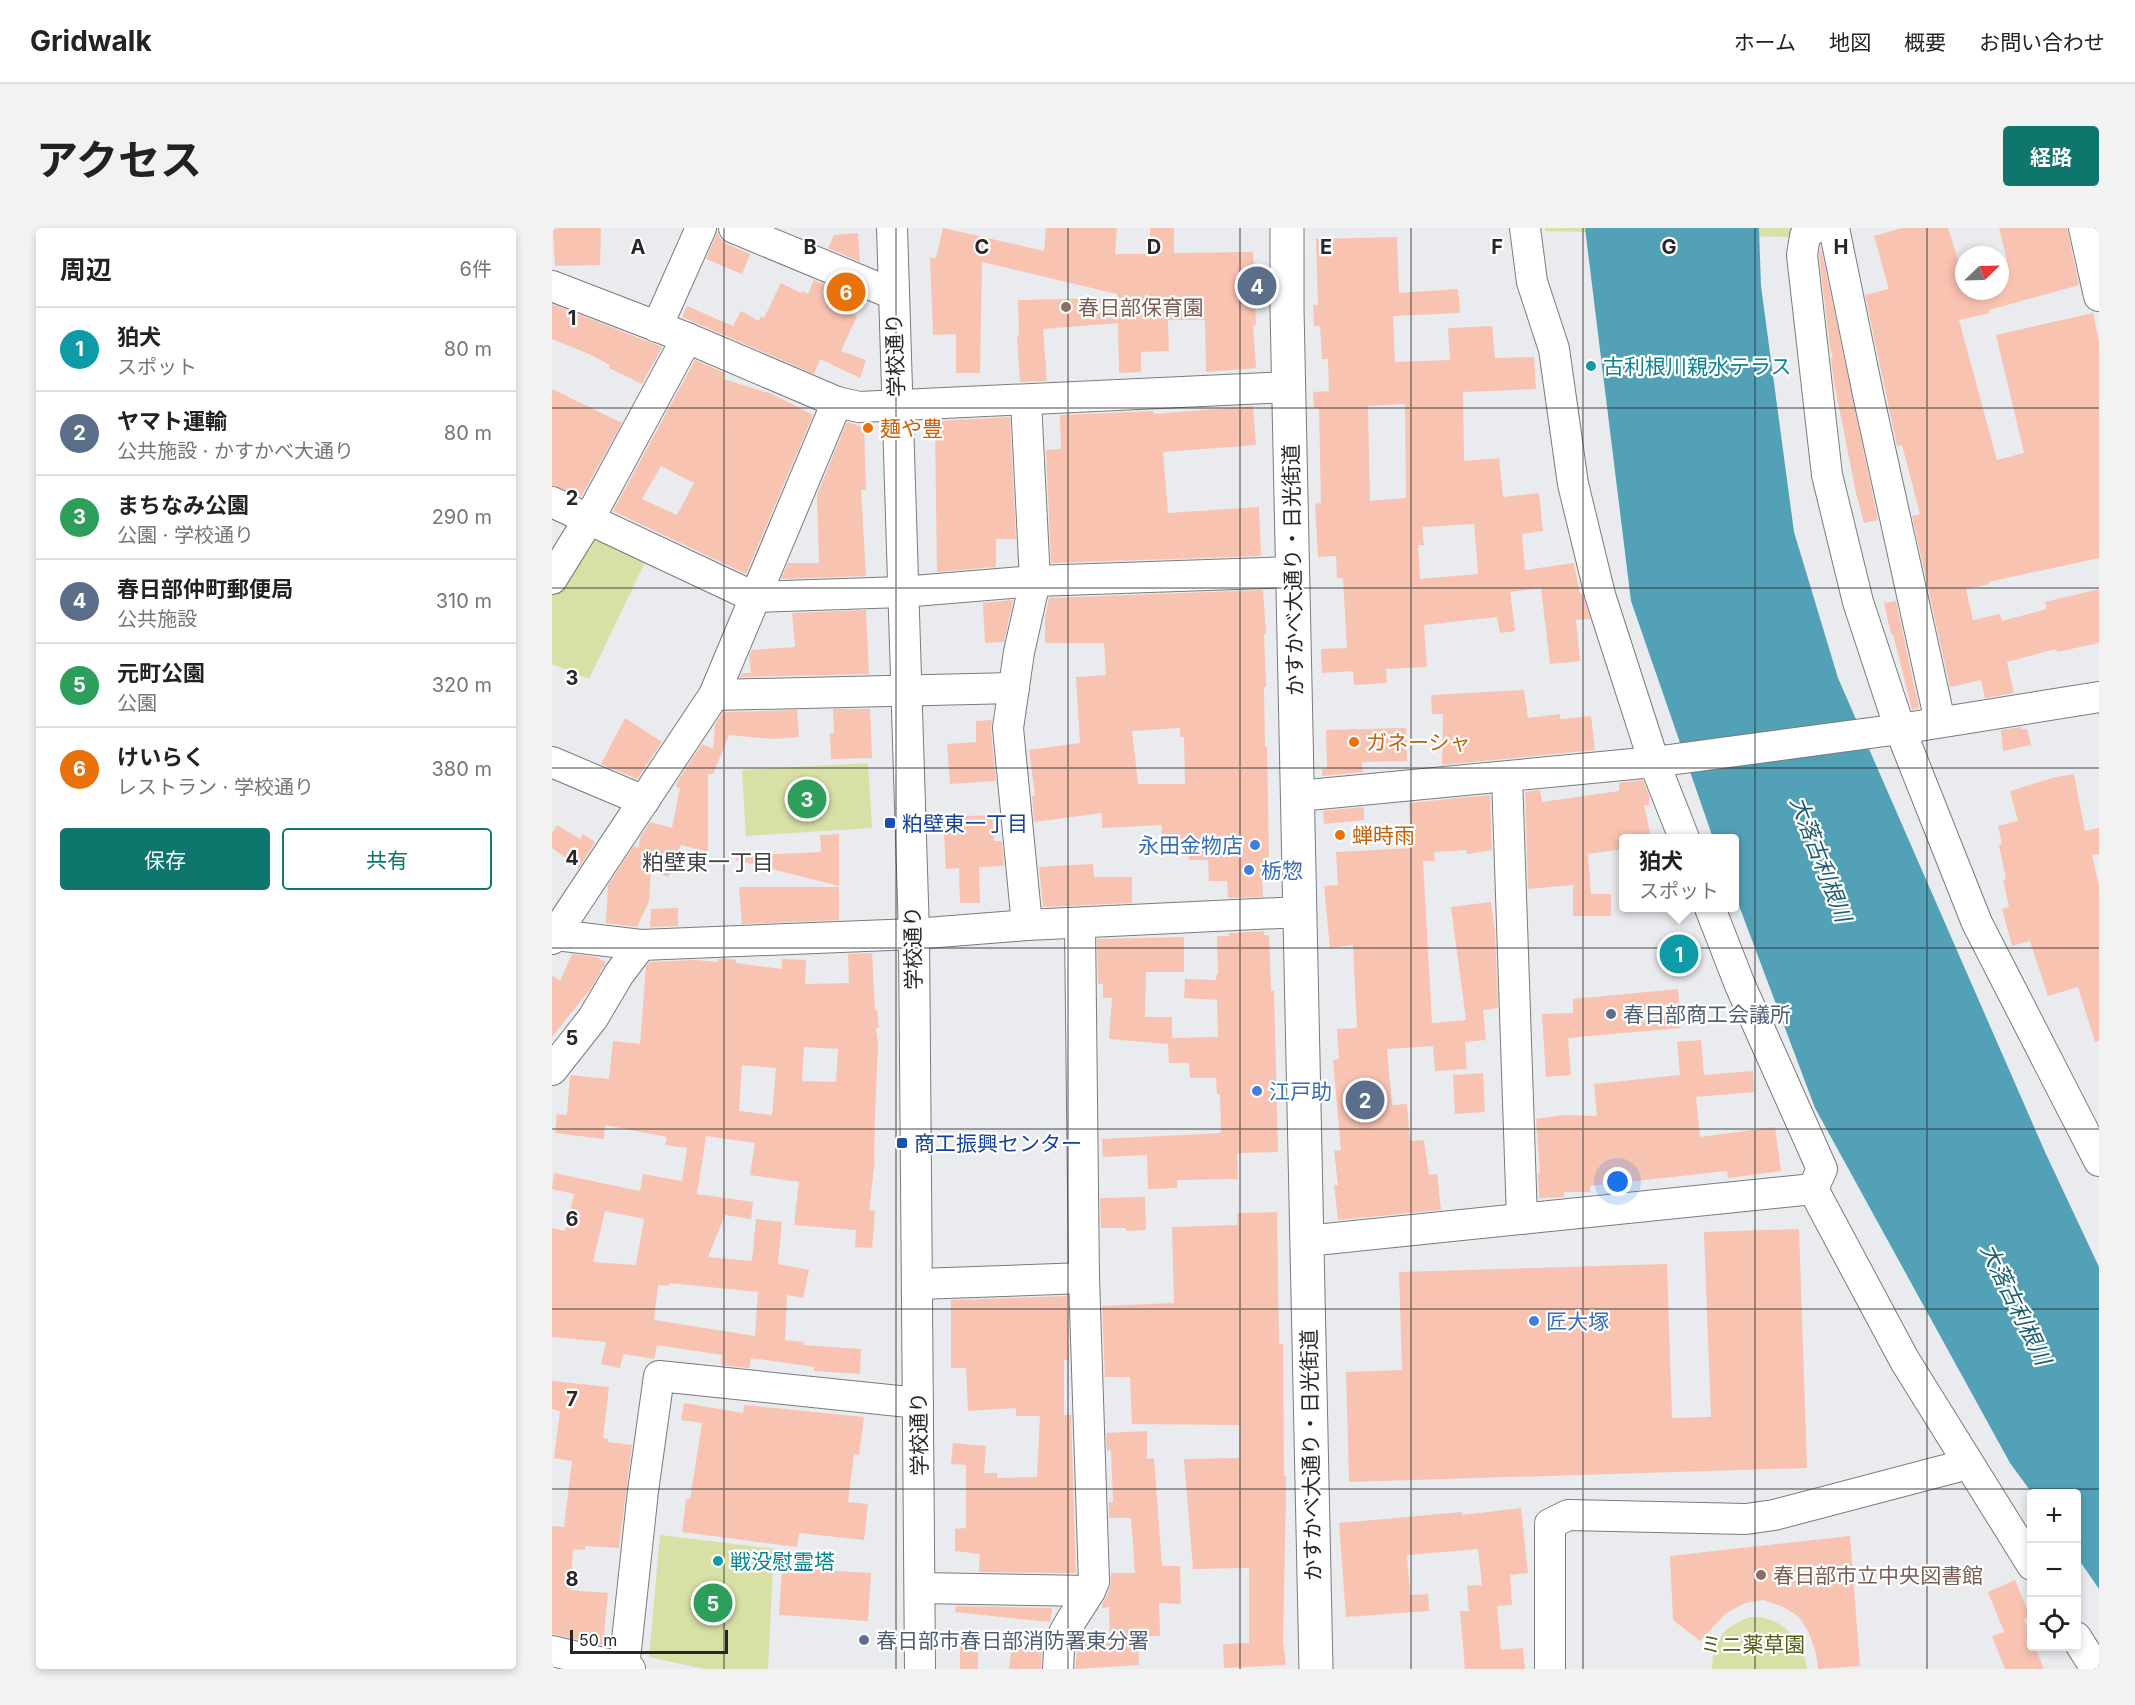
<!DOCTYPE html>
<html lang="ja">
<head>
<meta charset="utf-8">
<style>
  body { margin:0; font-family:Inter,"Noto Sans JP",sans-serif; background:#f2f2f2; color:#222 }
  .controls { position:absolute; right:18px; bottom:18px; display:grid; overflow:hidden; border-radius:6px; box-shadow:0 3px 9px #0003 }
  .controls button { width:54px; height:54px; display:grid; place-items:center; padding:0; border:0; border-bottom:2px solid #e0e0e0; background:#fff; color:#222; font:30px sans-serif }
  .compass { position:absolute; left:1403px; top:18px; width:54px; height:54px; border-radius:50%; background:#fff; box-shadow:0 3px 9px #0003; rotate:67deg }
  .scale { position:absolute; left:18px; bottom:15px; width:158px; box-sizing:border-box; padding-left:6px; border:3px solid #262728; border-top:0; font-size:16px; line-height:21px; white-space:nowrap; color:#262728; -webkit-text-stroke:4px #fff; paint-order:stroke }
  .you { position:absolute; left:1066px; top:954px; width:21px; height:21px; margin:-15px; border:4px solid #fff; border-radius:50%; background:#1a73e8; box-shadow:0 0 0 9px #1a73e833 }
  .badge { display:grid; place-items:center; width:39px; height:39px; border-radius:50%; background:#0f766e; color:#fff; font-size:20px; font-weight:700 }
  .pin { position:absolute; translate:-50% -50%; border:3px solid #fff; box-shadow:0 2px 6px #0006 }
  .popup { position:absolute; left:1067px; top:606px; width:120px; height:78px; box-sizing:border-box; display:grid; place-content:center; border-radius:6px; background:#fff; filter:drop-shadow(0 2px 4px #0005); font-size:20px; white-space:nowrap; color:#767676 }
  .popup b { font-size:22px; color:#222 }
  .popup::after { content:''; position:absolute; left:50%; top:100%; margin-left:-12px; border:12px solid transparent; border-top-color:#fff }
  .list { margin:0; padding:0; list-style:none }
  h2 { display:flex; justify-content:space-between; align-items:center; height:78px; margin:0; padding:0 24px; font-size:26px }
  h2 small { font-size:20px; font-weight:400; color:#767676 }
  .list li { display:grid; grid-template-columns:39px 1fr auto; gap:18px; align-items:center; box-sizing:border-box; height:84px; padding:0 24px; border-top:2px solid #e0e0e0 }
  .list b { display:block; font-size:22px; white-space:nowrap }
  .list p { margin:0; font-size:20px; white-space:nowrap; color:#767676 }
  .list em { font-size:20px; font-style:normal; color:#767676 }
  .actions { display:flex; gap:12px; padding:18px 24px }
  .actions a { flex:1; padding:14px 0; border:2px solid #0f766e; border-radius:6px; text-align:center; font-size:21px; color:#0f766e }
  .actions .main { background:#0f766e; color:#fff }
  .icon { flex:none; width:33px; height:33px; fill:none; stroke:currentColor; stroke-width:2; stroke-linecap:round; stroke-linejoin:round }
  .map { position:relative; flex:none; width:1547px; height:1441px; overflow:hidden; border-radius:6px }
  header { display:flex; align-items:center; gap:36px; box-sizing:border-box; height:84px; padding:0 30px; background:#fff; border-bottom:2px solid #e0e0e0 }
  header strong { font-size:28px }
  nav { display:flex; gap:33px; margin-inline-start:auto; font-size:21px }
  .intro { display:flex; align-items:center; justify-content:space-between; box-sizing:border-box; height:144px; padding:0 36px }
  h1 { margin:0; font-size:42px }
  .button { padding:15px 27px; border-radius:6px; background:#0f766e; color:#fff; font-size:21px; font-weight:700 }
  main { display:flex; gap:36px; padding:0 36px }
  aside { flex:1; background:#fff; border-radius:6px; box-shadow:0 3px 9px #0003 }
  .map>svg:first-child { display:block }
</style>
</head>
<body>
<header>
<strong>Gridwalk</strong>
<nav><a>ホーム</a><a>地図</a><a>概要</a><a>お問い合わせ</a></nav>
</header>
<div class="intro"><h1>アクセス</h1><a class="button">経路</a></div>
<main>
<aside>
<h2>周辺<small>6件</small></h2>
<ul class="list">
<li><span class="badge" style="background:#0f9aa8">1</span><div><b>狛犬</b><p>スポット</p></div><em>80 m</em></li>
<li><span class="badge" style="background:#5c6f8a">2</span><div><b>ヤマト運輸</b><p>公共施設 · かすかべ大通り</p></div><em>80 m</em></li>
<li><span class="badge" style="background:#2e9e5b">3</span><div><b>まちなみ公園</b><p>公園 · 学校通り</p></div><em>290 m</em></li>
<li><span class="badge" style="background:#5c6f8a">4</span><div><b>春日部仲町郵便局</b><p>公共施設</p></div><em>310 m</em></li>
<li><span class="badge" style="background:#2e9e5b">5</span><div><b>元町公園</b><p>公園</p></div><em>320 m</em></li>
<li><span class="badge" style="background:#e8710a">6</span><div><b>けいらく</b><p>レストラン · 学校通り</p></div><em>380 m</em></li>
</ul>
<div class="actions"><a class="main">保存</a><a>共有</a></div>
</aside>
<div class="map">
<svg width="1547" height="1441" viewBox="0 0 1547 1441">
  <rect width="100%" height="100%" fill="#e9ebee"/>
  <g fill="#d9e0a6">
    <path d="M993 0H1241L1242 9 993 3Z"/>
    <path d="M39 296 97 326 37 451 0 436V361Z"/>
    <path d="M316 535 320 600 194 608 190 542Z"/>
    <path d="M108 1307 222 1321 216 1441H153L97 1429Z"/>
    <path d="M1198 1389C1229 1387 1251 1412 1255 1441H1160C1161 1410 1171 1400 1198 1389Z"/>
  </g>
  <path fill="#53a1b7" d="M1033 0H1207L1209 58 1242 304 1286 450 1493 924 1547 1039V1361L1525 1329 1524 1266 1480 1265 1458 1235 1263 880 1183 667 1182 610H1161L1079 373Z"/>
  <g fill="#f9c3b2" fill-rule="evenodd">
    <path d="M1 0H49L48 37 3 38Z"/>
    <path d="M391 0 492 23 494 0H565L563 26H598V0H622V25L701 24 704 97H701L704 140 654 144 653 92H616L617 123 589 124V144L567 145 566 95 491 101 495 153 468 154 465 108H467L466 72 565 70V66L430 34 428 145H404V106L381 107 378 30H384Z"/>
    <path d="M1350 0H1396L1412 51V63H1448V34L1455 32 1447 0H1515L1527 57 1437 82 1438 85 1407 92 1445 232 1472 225 1444 107 1541 85 1547 114V330L1436 354 1437 356 1414 361 1421 392 1448 386 1450 393 1495 381 1493 374 1547 361V415L1505 424 1504 421 1455 434 1462 465 1433 470 1429 452 1398 459 1360 288 1368 286 1350 217 1345 218 1313 67 1337 61 1322 8Z"/>
    <path d="M165 4 169 11 175 16 198 26 190 46 154 31Z"/>
    <path d="M306 5 308 34 276 20 282 7Z"/>
    <path d="M845 9 847 65 906 61 908 85 841 88 843 134 898 132 896 100 940 98 943 130 982 129 984 161 911 164 912 233 947 230 951 269 987 265 991 303 970 306 973 342 1022 335 1028 366 1030 365 1038 391 1024 392 1028 433 998 436 989 360 958 364 963 403 948 405 945 389 872 397 875 439 834 441 835 455 802 457 801 443 770 445 769 421 795 420 791 350H785L784 328 766 329 765 311 763 276 769 275 767 180H762L761 164 777 163 776 131H770L768 98H762L761 77H766L764 11ZM853 176 854 270 818 273 816 178ZM922 296 926 346 868 351 866 317H872L870 299Z"/>
    <path d="M1269 20 1326 292 1312 295 1304 265 1282 154 1279 130H1281L1278 120 1267 27Z"/>
    <path d="M262 52 307 70 300 86 305 88 289 123 314 132 308 150 268 131 262 146 130 89 135 78 181 98 189 83 207 93 209 88 212 90 229 55 249 65 250 63 256 66Z"/>
    <path d="M0 76 110 119 90 156 57 140 58 137 37 126 0 111Z"/>
    <path d="M143 132 173 145 171 151 220 166 261 187 194 346 61 283ZM109 238 142 255 125 287 90 271Z"/>
    <path d="M0 161 70 195 29 269 0 257Z"/>
    <path d="M701 178 704 217 611 224 616 285 707 279 709 328 499 335 494 222 509 221 508 187 601 183 602 186Z"/>
    <path d="M458 189 464 311H444V339L385 344 383 193Z"/>
    <path d="M295 194 312 199 314 262H309L314 348 229 351 236 335H267L265 267Z"/>
    <path d="M711 362 714 406H712L714 459H712L713 519H715L717 629H714L715 651H710L711 669 676 670 675 653H657L656 632H637L636 613 609 612 610 597 550 600V585L482 594 480 568 483 567 477 522 528 515 524 449 554 447 552 415H493V389L497 370ZM628 500V509H632L633 556H586L580 503Z"/>
    <path d="M461 372 452 414 433 415 431 375Z"/>
    <path d="M1344 373 1367 480 1360 482 1341 406H1339L1332 375Z"/>
    <path d="M314 382 317 446 188 449 190 445H199L197 427 200 422 243 419 240 385Z"/>
    <path d="M972 462 976 490 1008 486V491L1039 488 1043 522 890 537 891 486H880L879 467Z"/>
    <path d="M281 481H318L320 530 279 531 278 505H282Z"/>
    <path d="M245 482 247 509 221 511 177 507 161 546H156V624L129 617 116 649 99 642 97 673 85 699 54 695 56 657 82 618 86 620 89 608 98 594 120 600 128 560 124 559 125 554 150 516 161 521 163 497 171 484Z"/>
    <path d="M73 490 110 514 85 551 49 536Z"/>
    <path d="M440 492 439 502 444 553 398 556 395 516 424 514V493Z"/>
    <path d="M1469 499 1470 501H1475L1479 517 1451 523 1449 502Z"/>
    <path d="M854 500 855 533 810 534 811 544 770 548V541H775L774 502Z"/>
    <path d="M1522 546 1533 603 1547 600V626L1540 627 1547 658V813L1543 814 1526 759 1496 768 1478 713 1460 718 1450 681 1457 679 1451 652 1454 651 1447 617 1450 616 1446 598 1466 593 1458 563 1504 549Z"/>
    <path d="M1091 552 1097 567V577H1092L1099 610H1071V621L1036 626 1039 666H1059V688H1021V657L976 661 973 564 988 562 990 574 1067 563V555Z"/>
    <path d="M938 567 940 622 915 626V622L882 624 883 633H871L880 795 914 792 899 679 939 674 943 704 946 780 931 782 934 812 913 814 915 841 883 843 881 818 835 821 840 877 855 876 858 913 872 912 877 947 885 946 889 982 786 992 782 957H786L782 923 789 922 781 832 787 831 785 801 805 800 801 717 778 720 772 658 786 657 784 624 860 620 857 575Z"/>
    <path d="M812 579V592L772 596 771 583Z"/>
    <path d="M440 587 442 613H450L452 638 427 639 428 675H408L407 640 394 641 391 589Z"/>
    <path d="M5 597 28 611 31 606 43 614 27 640 0 620V605Z"/>
    <path d="M287 606V658L184 632 185 628 269 624 268 607Z"/>
    <path d="M541 636 542 649H580V675L491 679 487 639Z"/>
    <path d="M187 659H287V692L190 696Z"/>
    <path d="M126 680V698L98 699 99 681Z"/>
    <path d="M712 703V707H717L719 763H722L726 924 685 925 686 951 625 952V960L596 961 595 927 551 929 550 911 669 905 668 866H665L664 850H638L637 835H617L616 816 557 811 560 770H551V756H546L545 711 632 709V744H594L593 789H620V810L666 809 665 772 632 770 633 751 664 752V747H666L665 708H677V705Z"/>
    <path d="M320 725 323 782H325L327 800H324L326 817 323 888 322 931H323L317 982 323 983 320 1020 303 1019 304 1002 242 997 247 954 198 947 203 915 154 908 145 966 201 974 199 991 173 987 156 1029 200 1033 204 991 230 994 226 1036 257 1042 251 1070 235 1067 233 1112 252 1114 251 1117 309 1121 308 1146 262 1143V1139L199 1130 197 1140 169 1137 170 1127 105 1117 102 1131 71 1126 68 1140 49 1136 54 1114 0 1109V1000L13 1003 22 966 0 961 2 945 88 963 91 946 130 953 135 920 113 917 115 909 53 897 52 911 3 905 5 886 15 887 18 847 57 851 61 813 88 816 94 738 98 734 144 732 166 734V731H176L184 732V735L230 741V731L254 732 253 756 297 755 296 726ZM252 819 286 821 284 854 250 853ZM190 837 224 840 220 887 187 883ZM53 983 92 991 84 1037 41 1034ZM117 1055 206 1064 203 1108 102 1092 106 1057 117 1058Z"/>
    <path d="M20 726 44 729 54 734 39 760 0 809V747L8 753Z"/>
    <path d="M1126 761 1129 800 1016 810 1019 847 994 849 990 786 1021 785V771Z"/>
    <path d="M1149 812 1152 847 1201 843 1202 864 1144 869 1148 909 1223 899 1229 943 1176 950 1175 943 1038 958V964H1012V969L987 970 986 945H988L984 891 1010 887 1045 888 1042 856 1128 847 1125 814Z"/>
    <path d="M931 845 933 884 903 886 901 847Z"/>
    <path d="M593 969 594 1002 574 1003V1000H549L548 970Z"/>
    <path d="M725 984 727 1116H731L732 1248H734V1266L731 1413 734 1437 672 1440 671 1416 697 1415V1340L641 1341 632 1231 687 1230V1197L580 1196 578 1149H553L550 1078 622 1075 620 999 686 997 685 985Z"/>
    <path d="M1247 1001 1255 1240 797 1254 794 1144 850 1142 847 1044 1115 1036 1120 1190 1159 1189 1152 1004Z"/>
    <path d="M515 1068 517 1132H512V1187H519L524 1345 427 1344 428 1326 403 1323V1301L414 1300V1237L399 1236 401 1215 434 1218 432 1245H445V1250L485 1249 488 1188H464V1180L416 1183 414 1140H399V1072Z"/>
    <path d="M0 1153 57 1159 51 1210 56 1211V1214L80 1217 67 1320 33 1318V1322L21 1321 18 1362 56 1365 51 1417 0 1406V1298L12 1299 20 1233 2 1230 8 1183 0 1181Z"/>
    <path d="M132 1175 191 1185 192 1177 312 1189 307 1227 302 1226 296 1274 316 1276 312 1312 247 1305 245 1319 130 1304 134 1271H138L150 1195 129 1192Z"/>
    <path d="M595 1203V1231L602 1230 610 1338H628L629 1376 607 1375 608 1408 586 1409 587 1437 523 1441 526 1416 558 1415 557 1379 550 1380V1376L558 1361 559 1345H583L579 1290H557V1274H561L559 1222 555 1223 554 1205Z"/>
    <path d="M969 1280 976 1345 958 1347 960 1377 945 1378 949 1422 971 1420 973 1441H913L908 1383H917L915 1358 930 1357 926 1321 855 1327 858 1367 876 1366 877 1383 794 1389 787 1295 910 1284V1287Z"/>
    <path d="M1298 1308 1308 1438 1266 1441 1264 1425 1256 1403 1247 1389 1232 1379 1211 1372 1193 1375 1173 1386 1148 1413 1121 1392 1118 1328Z"/>
    <path d="M230 1340 319 1345 316 1393 227 1387Z"/>
    <path d="M1463 1352 1478 1388 1472 1391 1479 1410V1419H1483L1492 1441H1453L1440 1408 1452 1404 1436 1364Z"/>
    <path d="M404 1378 500 1380 498 1394 403 1384Z"/>
    <rect x="408" y="1416" width="18" height="25"/>
    <path d="M460 1416H490L489 1441H457Z"/>
  </g>
  <g fill="none" stroke-linecap="round" stroke-linejoin="round">
    <defs>
      <g id="minor">
        <path d="M182 0 341 66"/>
        <path d="M340 0 362 706 368 1441"/>
        <path d="M973 0 980 54 1002 121 1021 256 1048 367 1102 534 1132 610"/>
        <path d="M1262 0 1253 8 1250 27 1275 247 1306 374 1348 501 1425 695 1547 933"/>
        <path d="M1282 0 1317 171 1388 494"/>
        <path d="M1532 0 1547 68"/>
        <path d="M0 58 135 110 285 174 307 179 737 159"/>
        <path d="M105 99 149 0"/>
        <path d="M474 173 483 353 467 424 456 500 475 697"/>
        <path d="M0 274 202 369 350 364 483 353 741 344"/>
        <path d="M0 351 37 291 135 110"/>
        <path d="M162 467 462 460"/>
        <path d="M0 534 92 573"/>
        <path d="M955 549 970 991"/>
        <path d="M746 568 1102 534 1348 501 1547 469"/>
        <path d="M1158 680 1188 757 1270 941 1261 961"/>
        <path d="M4 707 89 717 362 706 475 697 748 684"/>
        <path d="M0 711 162 467 285 174"/>
        <path d="M0 842 41 790 67 746 89 717"/>
        <path d="M1261 961 1353 1133 1480 1337"/>
        <path d="M754 1013 1261 961"/>
        <path d="M366 1056 532 1050"/>
        <path d="M368 1360 538 1363"/>
        <path d="M1524 1409 1544 1441"/>
        <path d="M0 1423 78 1441"/>
        <path d="M72 1440 91 1263 107 1148 366 1175"/>
        <path d="M506 1441C507 1432 506 1421 509 1412 517 1391 534 1374 542 1354L532 1050 528 696"/>
        <path d="M998 1441V1296L1016 1287 1194 1291 1222 1287 1416 1236"/>
      </g>
      <path id="major" d="M735 0V81L764 1441"/>
    </defs>
    <use href="#minor" stroke="#797b7e" stroke-width="32"/>
    <use href="#major" stroke="#797b7e" stroke-width="35"/>
    <use href="#minor" stroke="#fff" stroke-width="30"/>
    <use href="#major" stroke="#fff" stroke-width="33"/>
  </g>
  <path fill="none" stroke="#262728" stroke-width="1.5" stroke-opacity="0.55" d="M172 0V1441M344 0V1441M516 0V1441M688 0V1441M859 0V1441M1031 0V1441M1203 0V1441M1375 0V1441M0 180H1547M0 360H1547M0 540H1547M0 720H1547M0 901H1547M0 1081H1547M0 1261H1547"/>
  <g fill="#8d6e63" stroke="#fff" stroke-width="2">
    <circle cx="514" cy="79" r="6"/>
    <circle cx="1209" cy="1347" r="6"/>
  </g>
  <g fill="#0f9aa8" stroke="#fff" stroke-width="2">
    <circle cx="1039" cy="138" r="6"/>
    <circle cx="166" cy="1333" r="6"/>
  </g>
  <g fill="#e8710a" stroke="#fff" stroke-width="2">
    <circle cx="316" cy="200" r="6"/>
    <circle cx="802" cy="514" r="6"/>
    <circle cx="788" cy="607" r="6"/>
  </g>
  <g fill="#1a4fb4" stroke="#fff" stroke-width="2">
    <rect x="332" y="589" width="12" height="12" rx="3"/>
    <rect x="344" y="909" width="12" height="12" rx="3"/>
  </g>
  <g fill="#3f7fe0" stroke="#fff" stroke-width="2">
    <circle cx="703" cy="617" r="6"/>
    <circle cx="697" cy="642" r="6"/>
    <circle cx="705" cy="863" r="6"/>
    <circle cx="982" cy="1093" r="6"/>
  </g>
  <g fill="#5c6f8a" stroke="#fff" stroke-width="2">
    <circle cx="1059" cy="786" r="6"/>
    <circle cx="312" cy="1412" r="6"/>
  </g>
  <g text-anchor="middle" dominant-baseline="central" stroke-width="4.5" stroke-linejoin="round" paint-order="stroke">
    <g font-size="21" fill="#785e54" stroke="#fff" text-anchor="start">
      <text x="526" y="79">春日部保育園</text>
      <text x="1221" y="1347">春日部市立中央図書館</text>
    </g>
    <g font-size="21" fill="#262728" stroke="#fff">
      <text transform="translate(343 127) rotate(-92)">学校通り</text>
      <text transform="translate(741 342) rotate(-91)">かすかべ大通り・日光街道</text>
      <text transform="translate(361 720) rotate(-91)">学校通り</text>
      <text transform="translate(367 1206) rotate(-91)">学校通り</text>
      <text transform="translate(759 1227) rotate(-91)">かすかべ大通り・日光街道</text>
    </g>
    <g font-size="21" fill="#0d838f" stroke="#fff" text-anchor="start">
      <text x="1051" y="138">古利根川親水テラス</text>
      <text x="178" y="1333">戦没慰霊塔</text>
    </g>
    <g font-size="21" fill="#c56008" stroke="#fff" text-anchor="start">
      <text x="328" y="200">麺や豊</text>
      <text x="814" y="514">ガネーシャ</text>
      <text x="800" y="607">蝉時雨</text>
    </g>
    <g font-size="21" fill="#164399" stroke="#fff" text-anchor="start">
      <text x="350" y="595">粕壁東一丁目</text>
      <text x="362" y="915">商工振興センター</text>
    </g>
    <g font-size="21" fill="#366cbe" stroke="#fff" text-anchor="start">
      <text x="691" y="617" text-anchor="end">永田金物店</text>
      <text x="709" y="642">栃惣</text>
      <text x="717" y="863">江戸助</text>
      <text x="994" y="1093">匠大塚</text>
    </g>
    <g font-size="21" fill="#4e5e75" stroke="#fff" text-anchor="start">
      <text x="1071" y="786">春日部商工会議所</text>
      <text x="324" y="1412">春日部市春日部消防署東分署</text>
    </g>
    <g font-size="21" fill="#575c16" stroke="#fff">
      <text x="1201" y="1416">ミニ薬草園</text>
    </g>
    <g font-size="22" font-style="italic" fill="#1d5d6d" stroke="#fff">
      <text transform="translate(1269 631) rotate(69)">大落古利根川</text>
      <text transform="translate(1464 1076) rotate(64)">大落古利根川</text>
    </g>
    <g font-size="22" fill="#404244" stroke="#fff">
      <text x="156" y="634">粕壁東一丁目</text>
    </g>
  </g>
  <g font-size="20" text-anchor="middle" font-weight="bold" fill="#262728" stroke="#fff" stroke-width="4.5" stroke-linejoin="round" paint-order="stroke">
    <text x="86" y="26">A</text>
    <text x="258" y="26">B</text>
    <text x="430" y="26">C</text>
    <text x="602" y="26">D</text>
    <text x="774" y="26">E</text>
    <text x="945" y="26">F</text>
    <text x="1117" y="26">G</text>
    <text x="1289" y="26">H</text>
    <text x="20" y="97">1</text>
    <text x="20" y="277">2</text>
    <text x="20" y="457">3</text>
    <text x="20" y="637">4</text>
    <text x="20" y="817">5</text>
    <text x="20" y="998">6</text>
    <text x="20" y="1178">7</text>
    <text x="20" y="1358">8</text>
  </g>
</svg>
<div class="controls">
<button>+</button>
<button>−</button>
<button><svg class="icon" aria-label="locate" viewBox="0 0 24 24"><circle cx="12" cy="12" r="6"/><path d="M12 2v4M12 18v4M2 12h4M18 12h4"/></svg></button>
</div>
<svg class="compass" viewBox="-18 -18 36 36"><path d="M0-13l5 13h-10z" fill="#e53935"/><path d="M0 13l5-13h-10z" fill="#767676"/></svg>
<div class="scale">50 m</div>
<div class="you"></div>
<div class="pin badge" style="left:1127px;top:726px;background:#0f9aa8">1</div>
<div class="popup"><b>狛犬</b>スポット</div>
<div class="pin badge" style="left:813px;top:872px;background:#5c6f8a">2</div>
<div class="pin badge" style="left:255px;top:571px;background:#2e9e5b">3</div>
<div class="pin badge" style="left:705px;top:58px;background:#5c6f8a">4</div>
<div class="pin badge" style="left:161px;top:1375px;background:#2e9e5b">5</div>
<div class="pin badge" style="left:294px;top:64px;background:#e8710a">6</div>
</div>
</main>
</body>
</html>
